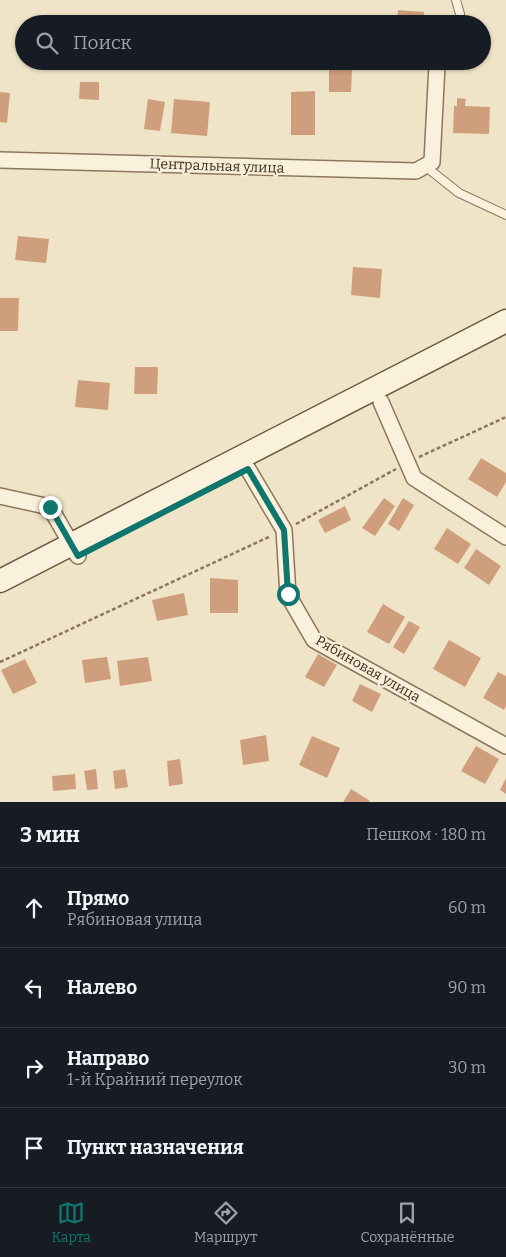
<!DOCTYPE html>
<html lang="ru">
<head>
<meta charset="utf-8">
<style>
  body { margin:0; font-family:Bitter,serif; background:#242831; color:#f1f3f6 }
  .stop { position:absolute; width:15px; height:15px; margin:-11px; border:4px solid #0f766e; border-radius:50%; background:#fff }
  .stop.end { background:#0f766e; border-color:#fff; box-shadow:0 1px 5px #0008 }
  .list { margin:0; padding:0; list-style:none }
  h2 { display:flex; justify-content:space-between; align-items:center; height:65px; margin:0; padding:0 20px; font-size:21px }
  h2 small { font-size:16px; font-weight:400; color:#9ea1a6 }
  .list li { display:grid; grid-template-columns:32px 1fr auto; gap:15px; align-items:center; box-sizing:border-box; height:80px; padding:0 20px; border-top:1px solid #363941 }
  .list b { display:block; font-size:19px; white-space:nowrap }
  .list p { margin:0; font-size:16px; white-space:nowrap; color:#9ea1a6 }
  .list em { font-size:16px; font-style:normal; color:#9ea1a6 }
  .icon { flex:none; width:28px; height:28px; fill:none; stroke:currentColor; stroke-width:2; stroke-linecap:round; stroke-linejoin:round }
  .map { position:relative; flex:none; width:506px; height:802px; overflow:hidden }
  .search { position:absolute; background:#171b24; box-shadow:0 1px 4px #0004; left:15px; right:15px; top:15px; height:55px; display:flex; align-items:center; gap:12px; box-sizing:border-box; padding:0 18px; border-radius:28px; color:#9ea1a6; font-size:19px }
  .sheet { height:385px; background:#171b24 }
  nav { display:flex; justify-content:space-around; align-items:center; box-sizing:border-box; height:70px; border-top:1px solid #363941; background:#171b24; font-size:14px; color:#9ea1a6 }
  nav a { display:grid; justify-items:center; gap:2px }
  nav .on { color:#0f766e }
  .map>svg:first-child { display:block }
</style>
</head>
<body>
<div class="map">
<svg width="506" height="802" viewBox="0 0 506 802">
  <rect width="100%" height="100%" fill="#f0e4c8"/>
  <g fill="#cf9f7d">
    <path d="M398 10 424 12 423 24H397Z"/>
    <path d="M329 69H352L351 92H329Z"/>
    <path d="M80 82H99V100L79 99Z"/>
    <path d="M315 91V135H291V92Z"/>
    <path d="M0 92 10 93 7 123 0 122Z"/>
    <path d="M457 98 466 99 465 106 490 107 489 134 453 133 454 106H457Z"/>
    <path d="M148 99 165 102 160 131 144 129Z"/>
    <path d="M174 99 210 102 207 136 171 133Z"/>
    <path d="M18 236 49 239 46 263 15 260Z"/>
    <path d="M353 267 382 269 380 298 351 295Z"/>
    <path d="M0 298H19L18 331H0Z"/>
    <path d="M135 367H158L157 394H134Z"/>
    <path d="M78 380 110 383 108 410 75 407Z"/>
    <path d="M481 458 506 473V482L497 497 468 479Z"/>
    <path d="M384 498 395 506 375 536 362 528Z"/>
    <path d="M403 498 414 505 399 531 388 524Z"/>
    <path d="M345 506 351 520 325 533 318 520Z"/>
    <path d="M447 528 471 544 458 564 434 549Z"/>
    <path d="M476 549 501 566 489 585 464 568Z"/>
    <path d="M210 578 238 580V613H210Z"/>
    <path d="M184 593 188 615 157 621 152 600Z"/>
    <path d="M383 604 405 617 389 644 367 632Z"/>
    <path d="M409 621 420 627 404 654 393 647Z"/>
    <path d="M449 640 481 658 465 687 433 669Z"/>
    <path d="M318 654 337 665 324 687 305 677Z"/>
    <path d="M107 657 111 679 85 683 82 660Z"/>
    <path d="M148 657 152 681 120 686 117 661Z"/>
    <path d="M25 659 37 683 13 694 1 670Z"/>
    <path d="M498 672 506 676V706L504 710 483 698Z"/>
    <path d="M360 684 381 694 372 712 352 701Z"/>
    <path d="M266 735 269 761 243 765 240 740Z"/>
    <path d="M312 736 340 748 327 778 299 765Z"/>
    <path d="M476 746 499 759 485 784 461 771Z"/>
    <path d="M180 759 183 784 169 786 167 761Z"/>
    <path d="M96 769 98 789 87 790 84 771Z"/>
    <path d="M125 769 128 787 115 789 113 771Z"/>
    <path d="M75 774 76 789 53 791 52 776Z"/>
    <path d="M506 778V794L500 790Z"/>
    <path d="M351 789 370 801 369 802H343Z"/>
  </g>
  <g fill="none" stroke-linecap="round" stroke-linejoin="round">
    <defs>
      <g id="lane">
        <path d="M456 0 460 14 459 24"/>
        <path d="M437 65 449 61"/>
        <path d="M425 166 459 193 506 215"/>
      </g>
      <g id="street">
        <path d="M0 160 416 171 432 162 437 65"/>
        <path d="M381 402 414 478 506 537"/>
        <path d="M248 469 284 530 288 595 314 640 506 746"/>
        <path d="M0 496 50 507 78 556"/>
      </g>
      <path id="secondary" d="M0 581 506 321"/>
    </defs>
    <use href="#lane" stroke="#8d765c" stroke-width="10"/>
    <use href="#street" stroke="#8d765c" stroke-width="18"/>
    <use href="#secondary" stroke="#6f573f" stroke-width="25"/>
    <g stroke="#8d765c" stroke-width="2.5" stroke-dasharray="4 2.5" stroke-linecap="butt">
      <path d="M419 457 506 417"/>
      <path d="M296 524 396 469"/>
      <path d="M0 662 271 536"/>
    </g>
    <use href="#lane" stroke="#faf1dc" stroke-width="8"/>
    <use href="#street" stroke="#faf1dc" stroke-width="15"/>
    <use href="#secondary" stroke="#faf1dc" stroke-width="22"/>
  </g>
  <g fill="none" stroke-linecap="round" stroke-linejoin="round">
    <path stroke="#0f766e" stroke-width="6" d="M50 507 78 556 248 469 284 530 288 594"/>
  </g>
  <g text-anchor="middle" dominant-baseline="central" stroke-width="4.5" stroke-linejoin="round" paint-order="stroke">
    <g font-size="14" fill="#3d2e20" stroke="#f7eed8">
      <text transform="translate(217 166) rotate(2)">Центральная улица</text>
      <text transform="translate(368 669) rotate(30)">Рябиновая улица</text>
    </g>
  </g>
</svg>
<div class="stop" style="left:288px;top:594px"></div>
<div class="stop end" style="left:50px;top:507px"></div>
<div class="search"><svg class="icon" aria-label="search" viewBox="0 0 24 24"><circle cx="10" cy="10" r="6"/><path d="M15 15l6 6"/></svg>Поиск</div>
</div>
<section class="sheet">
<h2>3 мин<small>Пешком · 180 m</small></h2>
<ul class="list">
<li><svg class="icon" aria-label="ahead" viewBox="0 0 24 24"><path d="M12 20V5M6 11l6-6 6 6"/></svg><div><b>Прямо</b><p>Рябиновая улица</p></div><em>60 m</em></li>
<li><svg class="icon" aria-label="left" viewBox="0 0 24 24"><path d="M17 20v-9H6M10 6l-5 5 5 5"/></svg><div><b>Налево</b></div><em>90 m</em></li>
<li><svg class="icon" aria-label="right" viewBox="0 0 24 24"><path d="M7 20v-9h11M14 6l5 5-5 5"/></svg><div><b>Направо</b><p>1-й Крайний переулок</p></div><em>30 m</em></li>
<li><svg class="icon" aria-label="arrive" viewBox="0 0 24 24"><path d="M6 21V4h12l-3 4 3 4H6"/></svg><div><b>Пункт назначения</b></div></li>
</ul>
</section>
<nav>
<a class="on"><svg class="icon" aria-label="map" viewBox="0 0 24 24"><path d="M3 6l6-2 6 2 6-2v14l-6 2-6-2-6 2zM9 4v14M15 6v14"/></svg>Карта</a>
<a><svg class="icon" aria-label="directions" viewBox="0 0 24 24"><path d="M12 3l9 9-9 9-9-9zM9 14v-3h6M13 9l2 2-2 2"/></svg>Маршрут</a>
<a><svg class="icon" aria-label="saved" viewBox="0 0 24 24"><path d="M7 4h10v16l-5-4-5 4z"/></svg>Сохранённые</a>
</nav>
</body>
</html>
